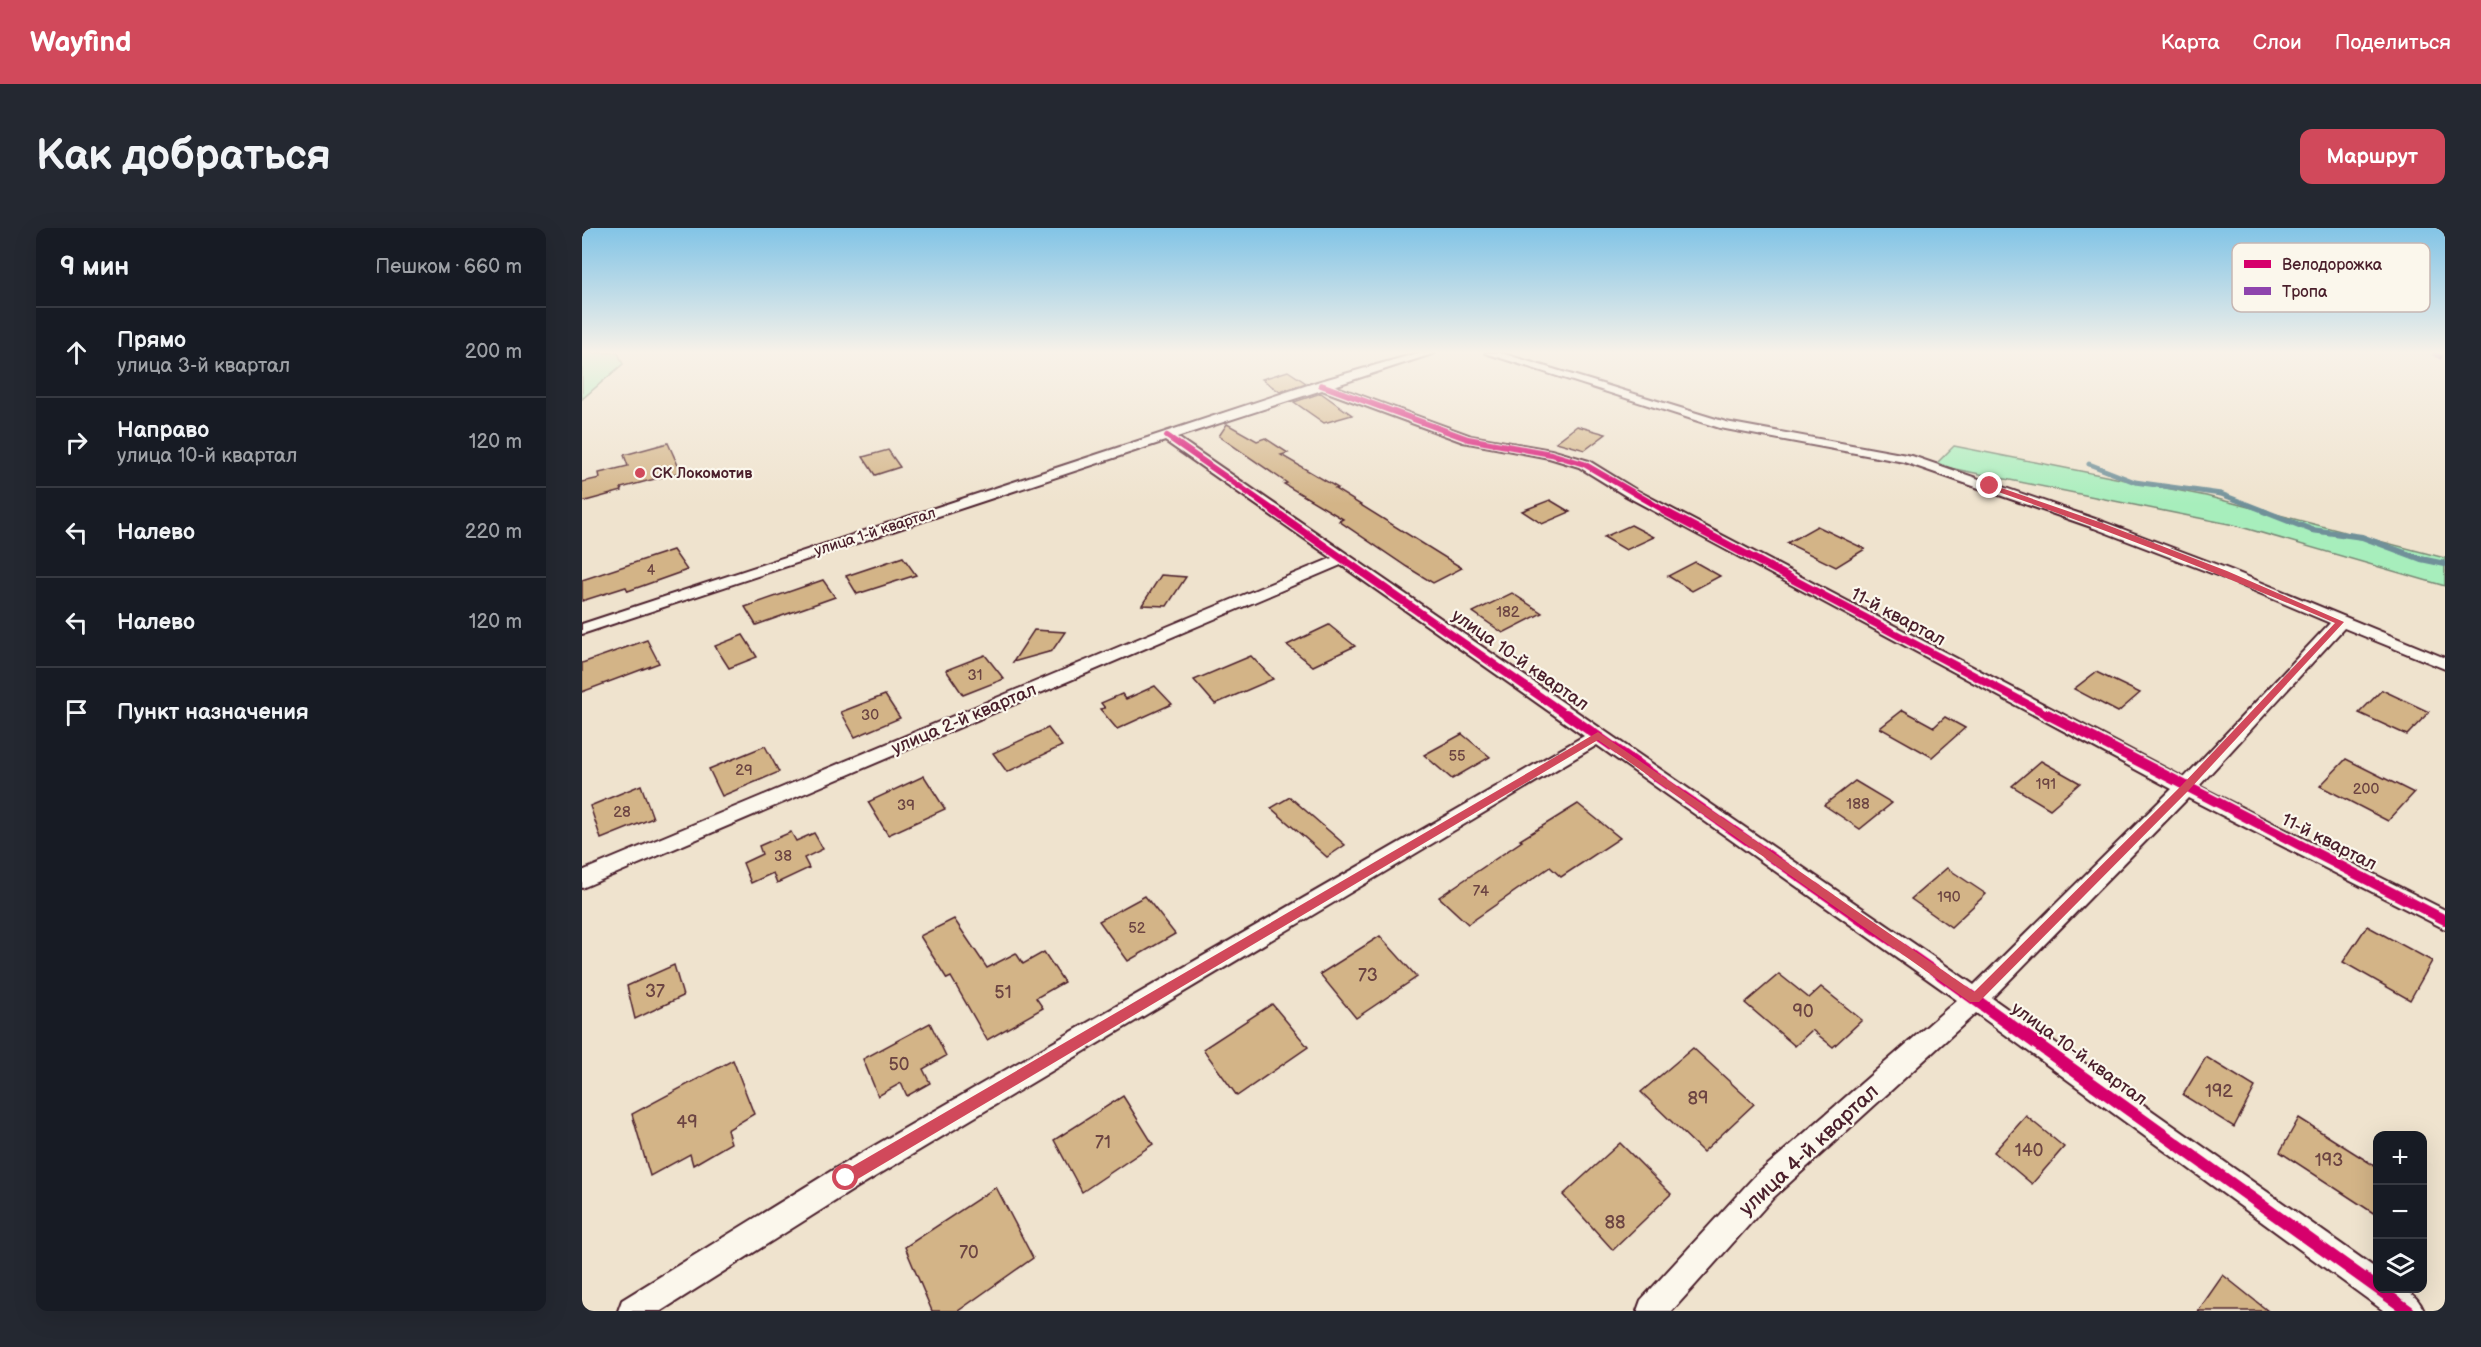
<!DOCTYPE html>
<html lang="ru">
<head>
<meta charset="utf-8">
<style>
  body { margin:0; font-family:"Balsamiq Sans",sans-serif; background:#242831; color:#f1f3f6 }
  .controls { position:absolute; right:18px; bottom:18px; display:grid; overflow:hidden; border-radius:12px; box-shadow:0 6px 24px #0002 }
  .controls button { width:54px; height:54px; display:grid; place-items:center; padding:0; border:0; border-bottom:2px solid #363941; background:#171b24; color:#f1f3f6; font:30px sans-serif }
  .stop { position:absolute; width:18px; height:18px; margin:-14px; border:4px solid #d1495b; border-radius:50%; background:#fff }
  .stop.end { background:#d1495b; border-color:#fff; box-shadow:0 2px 6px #0008 }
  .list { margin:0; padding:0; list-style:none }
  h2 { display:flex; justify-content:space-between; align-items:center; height:78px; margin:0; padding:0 24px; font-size:26px }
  h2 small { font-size:20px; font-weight:400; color:#9ea1a6 }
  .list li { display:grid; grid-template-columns:39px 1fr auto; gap:18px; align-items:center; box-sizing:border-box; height:90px; padding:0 24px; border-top:2px solid #363941 }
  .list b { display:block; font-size:22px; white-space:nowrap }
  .list p { margin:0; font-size:20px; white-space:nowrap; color:#9ea1a6 }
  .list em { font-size:20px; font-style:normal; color:#9ea1a6 }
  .icon { flex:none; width:33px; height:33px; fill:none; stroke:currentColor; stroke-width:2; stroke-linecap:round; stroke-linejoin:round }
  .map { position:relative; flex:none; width:1863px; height:1083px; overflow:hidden; border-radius:12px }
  header { display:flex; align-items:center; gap:36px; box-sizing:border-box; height:84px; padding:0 30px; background:#d1495b; color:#fff }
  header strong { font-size:28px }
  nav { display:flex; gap:33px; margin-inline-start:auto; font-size:21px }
  .intro { display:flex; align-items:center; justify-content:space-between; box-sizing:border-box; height:144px; padding:0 36px }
  h1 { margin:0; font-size:42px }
  .button { padding:15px 27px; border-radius:12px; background:#d1495b; color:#fff; font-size:21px; font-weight:700 }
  main { display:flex; gap:36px; padding:0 36px }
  aside { flex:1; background:#171b24; border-radius:12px; box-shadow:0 6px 24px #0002 }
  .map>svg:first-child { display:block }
</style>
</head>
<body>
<header>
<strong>Wayfind</strong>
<nav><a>Карта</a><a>Слои</a><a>Поделиться</a></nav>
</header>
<div class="intro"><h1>Как добраться</h1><a class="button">Маршрут</a></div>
<main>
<aside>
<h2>9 мин<small>Пешком · 660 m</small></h2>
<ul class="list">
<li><svg class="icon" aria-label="ahead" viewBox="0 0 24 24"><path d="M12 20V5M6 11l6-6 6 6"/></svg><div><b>Прямо</b><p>улица 3-й квартал</p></div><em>200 m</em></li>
<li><svg class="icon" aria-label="right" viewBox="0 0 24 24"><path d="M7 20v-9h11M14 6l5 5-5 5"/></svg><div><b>Направо</b><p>улица 10-й квартал</p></div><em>120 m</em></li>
<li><svg class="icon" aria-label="left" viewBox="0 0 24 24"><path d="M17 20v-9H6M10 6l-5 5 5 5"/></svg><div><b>Налево</b></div><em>220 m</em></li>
<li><svg class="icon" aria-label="left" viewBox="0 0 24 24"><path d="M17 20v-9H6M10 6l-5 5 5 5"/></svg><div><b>Налево</b></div><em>120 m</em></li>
<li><svg class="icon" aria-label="arrive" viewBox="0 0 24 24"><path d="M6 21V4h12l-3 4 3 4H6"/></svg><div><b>Пункт назначения</b></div></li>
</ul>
</aside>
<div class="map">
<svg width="1863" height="1083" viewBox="0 0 1863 1083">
  <rect width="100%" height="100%" fill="#efe3ce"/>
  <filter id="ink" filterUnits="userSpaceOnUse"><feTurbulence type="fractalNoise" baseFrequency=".0167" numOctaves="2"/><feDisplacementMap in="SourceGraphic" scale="12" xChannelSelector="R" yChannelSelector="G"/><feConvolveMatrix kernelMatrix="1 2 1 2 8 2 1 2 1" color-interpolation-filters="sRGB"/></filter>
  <g filter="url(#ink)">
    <g fill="#a7eebc" stroke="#788674" stroke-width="1.5">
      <path d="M0 125H36L41 136 0 171Z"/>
      <path d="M1372 218 1624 268 1863 330V358L1652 297 1353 237Z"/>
    </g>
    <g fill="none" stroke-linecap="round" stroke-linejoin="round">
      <path stroke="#709099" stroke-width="5" d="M1507 236 1553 254 1639 266 1685 284"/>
      <path stroke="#709099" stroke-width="6" d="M1681 283 1730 302 1780 309 1839 331 1863 336"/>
    </g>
    <g fill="#d3b487" stroke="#4a1f2b" stroke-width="1.5">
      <path d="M706 143 724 155 698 164 680 151Z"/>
      <path d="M739 165 770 187 742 195 712 174Z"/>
      <path d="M645 196 675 213 683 210 706 225 699 227 756 260 753 261 880 340 851 355 825 339 757 293 761 291 702 256 705 255 637 208Z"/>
      <path d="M995 198 1024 206 1003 222 974 214Z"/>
      <path d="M86 215 99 244 39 260 40 263 0 274V254L18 250 17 245 46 238 42 227Z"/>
      <path d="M306 222 318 239 293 247 281 229Z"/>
      <path d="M968 272 988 284 960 296 940 283Z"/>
      <path d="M1049 297 1072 309 1044 322 1022 309Z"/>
      <path d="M1235 298 1283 321 1254 339 1205 315Z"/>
      <path d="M91 322 105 342 46 363 44 359 0 373V352Z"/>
      <path d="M321 329 334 347 275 366 264 348Z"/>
      <path d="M1113 334 1138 348 1110 363 1086 348Z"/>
      <path d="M579 347 604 349 585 378 560 377Z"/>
      <path d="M241 352 253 369 174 397 163 379Z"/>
      <path d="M930 365 960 385 921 405 891 384Z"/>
      <path d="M747 397 773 418 731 438 705 417Z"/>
      <path d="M452 402 483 404 470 423 431 434Z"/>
      <path d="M161 407 175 429 147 440 133 418Z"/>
      <path d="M65 412 77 435 0 464V435Z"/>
      <path d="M403 427 422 451 381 467 364 442Z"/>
      <path d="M669 428 691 451 633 476 612 452Z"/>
      <path d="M1514 444 1558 465 1536 484 1492 461Z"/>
      <path d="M573 458 590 476 535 501 518 481 523 480 519 475 540 466 544 471Z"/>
      <path d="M1800 462 1847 484 1825 507 1777 485Z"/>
      <path d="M303 467 318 490 273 509 259 484Z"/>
      <path d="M1321 482 1352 499 1363 489 1383 500 1350 529 1298 500Z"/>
      <path d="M466 500 480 518 425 544 411 525Z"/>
      <path d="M880 506 908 529 870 551 842 527Z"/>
      <path d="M183 518 197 544 140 568 127 541Z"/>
      <path d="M1764 531 1832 565 1806 593 1738 558Z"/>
      <path d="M1459 533 1498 555 1468 581 1430 558Z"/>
      <path d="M342 548 363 581 306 607 286 574Z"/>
      <path d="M1273 553 1310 575 1278 601 1242 577Z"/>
      <path d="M59 557 71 590 19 611 8 578Z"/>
      <path d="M708 569 763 617 745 629 689 580Z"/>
      <path d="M996 576 1038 610 979 649 968 639 886 696 857 669 940 613 938 612Z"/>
      <path d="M209 604 214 613 232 605 241 621 222 630 227 640 195 655 191 645 169 655 161 635 180 626 177 618Z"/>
      <path d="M1365 640 1404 666 1369 699 1329 671Z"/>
      <path d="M563 668 593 706 546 733 517 693Z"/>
      <path d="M372 691 405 740 434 725 441 736 462 724 482 754 454 770 461 780 405 812 369 749 365 751 338 708Z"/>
      <path d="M1785 698 1850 733 1828 772 1761 734Z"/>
      <path d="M798 708 835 749 774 790 738 746Z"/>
      <path d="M92 737 101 768 53 791 45 758Z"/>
      <path d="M1197 746 1227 770 1239 759 1280 792 1251 819 1230 802 1213 818 1163 775Z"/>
      <path d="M690 776 726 819 655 868 621 821Z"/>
      <path d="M348 795 364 828 341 841 348 855 325 868 319 855 296 868 281 831Z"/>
      <path d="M1111 820 1172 876 1121 924 1059 864Z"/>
      <path d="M1624 829 1673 859 1652 899 1601 867Z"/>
      <path d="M151 832 172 886 145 902 149 915 111 937 108 926 68 948 50 886Z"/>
      <path d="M541 868 571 916 500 964 472 912Z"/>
      <path d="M1444 888 1482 919 1450 956 1412 924Z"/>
      <path d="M1717 890 1796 940V988L1698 924Z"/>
      <path d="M1038 915 1089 966 1031 1022 981 967Z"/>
      <path d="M414 959 451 1030 376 1083H350L323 1019Z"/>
      <path d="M1641 1047 1686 1083H1616Z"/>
    </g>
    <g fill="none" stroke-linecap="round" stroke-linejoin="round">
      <defs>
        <path id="street" d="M836 125H853L752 158 889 208 969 222 1007 233 1054 262 1602 550 1748 395 1637 348 1512 300 1322 234 1138 200 903 125H919L1144 194 1330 228 1522 294 1649 342 1863 430V441L1762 400 1617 558 1863 682V701L1606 570 1410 770 1796 1042V1060C1818 1060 1832 1060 1842 1083H1802L1394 785 1192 969 1090 1083H1055L1059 1072 1172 949 1375 772 1015 517 274 960 79 1083H36L40 1072 254 940 1002 508 759 337 0 660V643L750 330 583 213 0 406V396L735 154ZM740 162 881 214 967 230 997 239 1044 268 1590 561 1392 757 595 209Z"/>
      </defs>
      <use href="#street" stroke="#4a1f2b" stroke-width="4"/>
      <use href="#street" fill="#fbf7ec" fill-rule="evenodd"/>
      <path stroke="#8e44ad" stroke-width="5" stroke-dasharray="10 5" stroke-linecap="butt" d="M1851 125 1863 131"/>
      <defs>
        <g id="cycleway-far3">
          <path d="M739 157 886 211 969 226 1002 236 1085 284"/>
          <path d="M585 208 694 284"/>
        </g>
        <g id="cycleway-far2">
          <path d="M692 283 986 488"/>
          <path d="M1082 283 1468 488"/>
        </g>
        <g id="cycleway-far1">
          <path d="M984 486 1361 749"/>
          <path d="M1465 486 1863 692"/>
        </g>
        <path id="cycleway" d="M1359 747 1827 1083"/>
      </defs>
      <use href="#cycleway-far3" stroke="#fbf7ec" stroke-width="8"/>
      <use href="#cycleway-far2" stroke="#fbf7ec" stroke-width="10"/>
      <use href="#cycleway-far1" stroke="#fbf7ec" stroke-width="14"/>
      <use href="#cycleway" stroke="#fbf7ec" stroke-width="16"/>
      <use href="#cycleway-far3" stroke="#d6006c" stroke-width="6"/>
      <use href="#cycleway-far2" stroke="#d6006c" stroke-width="8"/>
      <use href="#cycleway-far1" stroke="#d6006c" stroke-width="10"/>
      <use href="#cycleway" stroke="#d6006c" stroke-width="12"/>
    </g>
  </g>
  <linearGradient id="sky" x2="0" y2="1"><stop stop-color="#82c4e6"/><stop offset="0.45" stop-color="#f8f2e9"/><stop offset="1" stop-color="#f8f2e9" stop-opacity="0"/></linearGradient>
  <rect width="1863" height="276" fill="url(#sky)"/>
  <path fill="#d1495b" d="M1408 256 1520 295 1645 343 1762 394 1607 562 1397 774H1388L1016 512 269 955 264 957 259 955 257 950 259 945 1016 504 1392 764 1600 557 1753 395C1638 346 1523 301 1405 260Z"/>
  <circle fill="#d1495b" stroke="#fbf7ec" stroke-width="2" cx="58" cy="245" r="6"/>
  <g text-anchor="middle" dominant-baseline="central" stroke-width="4.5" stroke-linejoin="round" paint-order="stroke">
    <g font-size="14" fill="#6c4442">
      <text x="69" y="342">4</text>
    </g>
    <g font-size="15" font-weight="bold" fill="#4a1f2b" stroke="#fbf7ec" text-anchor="start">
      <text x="70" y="245">СК Локомотив</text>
    </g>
    <g font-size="15" fill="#4a1f2b" stroke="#fbf7ec">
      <text transform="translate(293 304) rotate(-18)">улица 1-й квартал</text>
    </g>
    <g font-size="15" fill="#6c4442">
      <text x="926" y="384">182</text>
      <text x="393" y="447">31</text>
      <text x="288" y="487">30</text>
      <text x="875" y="528">55</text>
      <text x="162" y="542">29</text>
      <text x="1464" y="556">191</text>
      <text x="1784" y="561">200</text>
      <text x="1276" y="576">188</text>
      <text x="324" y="577">39</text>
      <text x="40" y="584">28</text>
      <text x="201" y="628">38</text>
      <text x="899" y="663">74</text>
      <text x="1367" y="669">190</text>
      <text x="555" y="700">52</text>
    </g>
    <g font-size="18" fill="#4a1f2b" stroke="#fbf7ec">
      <text transform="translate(1316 389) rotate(28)">11-й квартал</text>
      <text transform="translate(938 432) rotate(35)">улица 10-й квартал</text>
      <text transform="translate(382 491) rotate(-23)">улица 2-й квартал</text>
      <text transform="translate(1747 614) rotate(27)">11-й квартал</text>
      <text transform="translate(1497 826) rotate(36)">улица 10-й квартал</text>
    </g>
    <g font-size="18" fill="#6c4442">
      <text x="786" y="747">73</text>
      <text x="73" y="763">37</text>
      <text x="421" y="764">51</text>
      <text x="1221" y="783">90</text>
      <text x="317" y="836">50</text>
      <text x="1637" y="863">192</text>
      <text x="1116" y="870">89</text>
      <text x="105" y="894">49</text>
      <text x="521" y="914">71</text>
      <text x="1447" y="922">140</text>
      <text x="1747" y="932">193</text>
      <text x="1033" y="994">88</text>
      <text x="387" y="1024">70</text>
    </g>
    <g font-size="21" fill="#4a1f2b" stroke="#fbf7ec">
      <text transform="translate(1227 922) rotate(-43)">улица 4-й квартал</text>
    </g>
  </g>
  <rect x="1650" y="15" width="198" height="69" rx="9" fill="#fbf7ec" stroke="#c6b6b2" stroke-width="1.5"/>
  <rect x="1662" y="32" width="27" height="8" fill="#d6006c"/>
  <rect x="1662" y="59" width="27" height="8" fill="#8e44ad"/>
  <g font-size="16" fill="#4a1f2b">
    <text x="1700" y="42">Велодорожка</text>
    <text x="1700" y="69">Тропа</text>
  </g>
</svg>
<div class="controls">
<button>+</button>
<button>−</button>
<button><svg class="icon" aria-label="layers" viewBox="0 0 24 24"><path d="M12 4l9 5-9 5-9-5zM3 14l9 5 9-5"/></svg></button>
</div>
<div class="stop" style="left:264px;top:950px"></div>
<div class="stop end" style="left:1408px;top:258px"></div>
</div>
</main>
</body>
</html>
